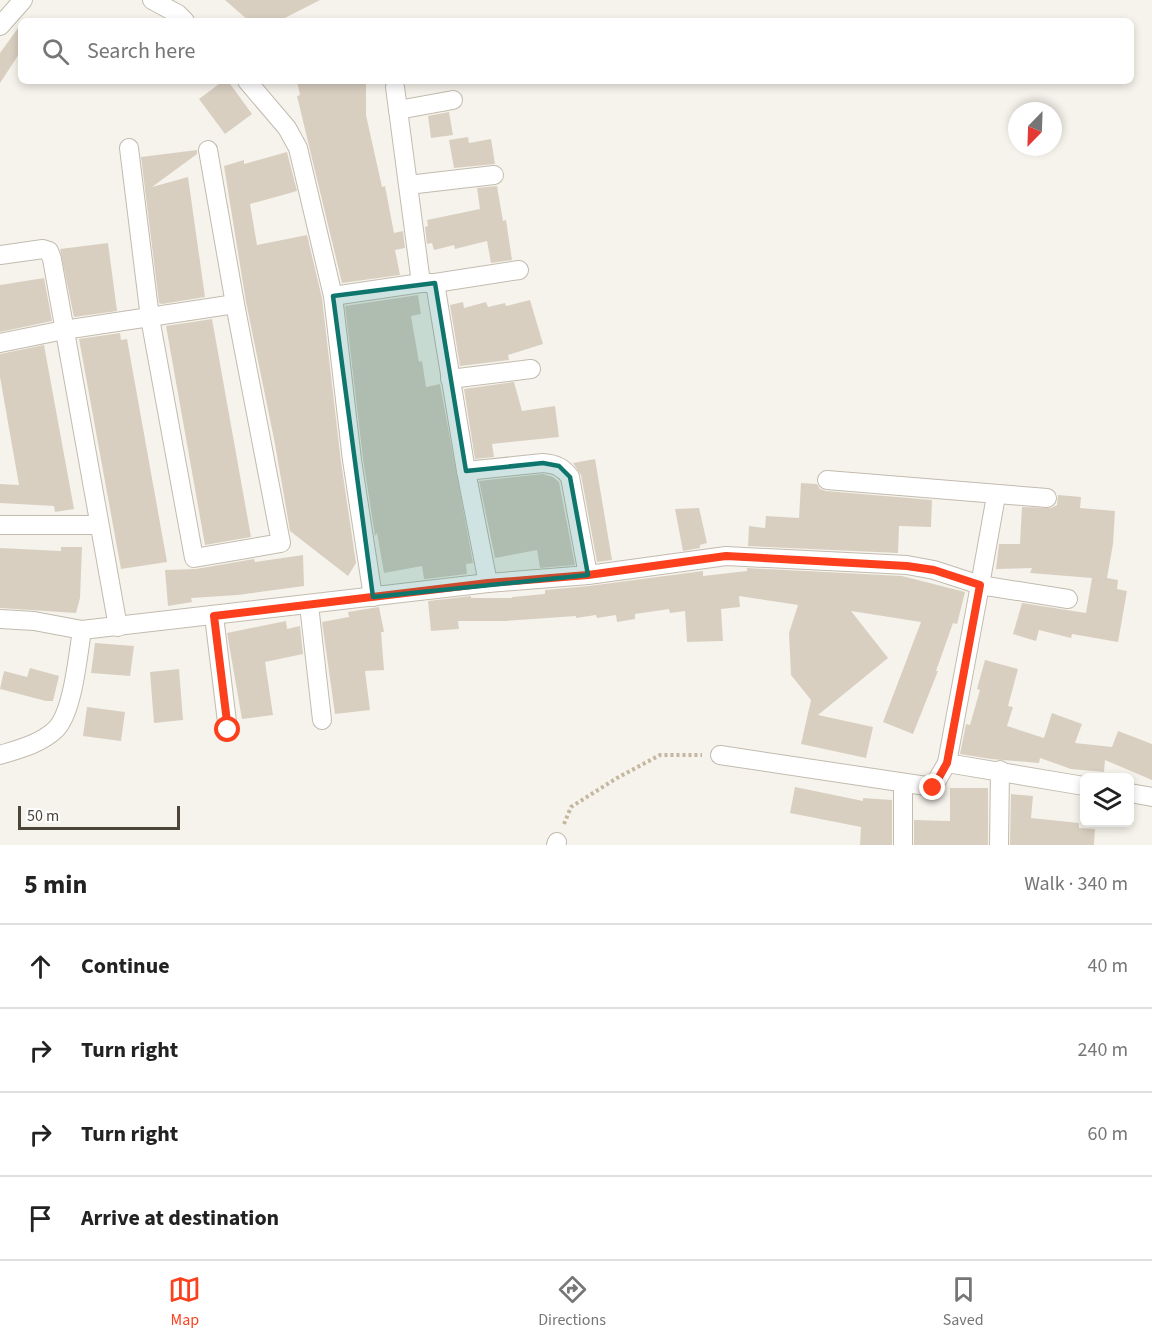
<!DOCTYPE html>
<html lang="en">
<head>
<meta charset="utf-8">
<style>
  body { margin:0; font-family:"Source Sans 3",sans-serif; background:#f2f2f2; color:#222 }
  .controls { position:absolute; right:18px; bottom:18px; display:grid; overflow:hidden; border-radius:9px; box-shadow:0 3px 9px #0003 }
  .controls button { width:54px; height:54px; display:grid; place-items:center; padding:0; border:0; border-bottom:2px solid #e0e0e0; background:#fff; color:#222; font:30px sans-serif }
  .compass { position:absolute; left:1008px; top:102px; width:54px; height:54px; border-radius:50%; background:#fff; box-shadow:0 3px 9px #0003; rotate:203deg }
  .scale { position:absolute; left:18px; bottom:15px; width:162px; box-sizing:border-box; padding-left:6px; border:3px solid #4b4439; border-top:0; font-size:16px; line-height:21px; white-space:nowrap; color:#4b4439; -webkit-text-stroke:4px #fff; paint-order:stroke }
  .stop { position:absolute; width:18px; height:18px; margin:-14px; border:4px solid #fc3f1d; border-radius:50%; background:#fff }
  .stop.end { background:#fc3f1d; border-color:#fff; box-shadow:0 2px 6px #0008 }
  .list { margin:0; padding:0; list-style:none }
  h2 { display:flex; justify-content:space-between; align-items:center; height:78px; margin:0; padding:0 24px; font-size:26px }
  h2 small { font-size:20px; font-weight:400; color:#767676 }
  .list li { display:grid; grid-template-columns:39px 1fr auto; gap:18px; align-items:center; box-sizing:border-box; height:84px; padding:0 24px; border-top:2px solid #e0e0e0 }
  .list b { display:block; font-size:22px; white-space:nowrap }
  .list em { font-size:20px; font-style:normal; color:#767676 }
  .icon { flex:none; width:33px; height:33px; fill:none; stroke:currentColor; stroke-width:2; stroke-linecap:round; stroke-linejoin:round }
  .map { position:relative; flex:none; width:1152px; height:845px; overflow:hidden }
  .search { position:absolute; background:#fff; box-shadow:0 3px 9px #0003; left:18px; right:18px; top:18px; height:66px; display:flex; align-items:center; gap:15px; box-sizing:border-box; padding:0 21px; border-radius:9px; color:#767676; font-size:22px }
  .sheet { height:414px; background:#fff }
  nav { display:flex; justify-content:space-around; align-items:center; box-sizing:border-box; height:84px; border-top:2px solid #e0e0e0; background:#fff; font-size:16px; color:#767676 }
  nav a { display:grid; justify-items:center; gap:3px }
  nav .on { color:#fc3f1d }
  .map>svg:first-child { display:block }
</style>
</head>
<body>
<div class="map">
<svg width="1152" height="845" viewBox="0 0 1152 845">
  <rect width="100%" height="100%" fill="#f6f3ec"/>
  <g fill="#d8cfc1">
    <path d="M225 0H320L279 21H249Z"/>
    <path d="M21 24V51L0 83V53Z"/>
    <path d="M223 81H228L252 114 225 134 199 99Z"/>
    <path d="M297 81H366V115L382 187 385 186 394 233 403 231 405 248 395 250 400 275 342 283 297 96 300 95Z"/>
    <path d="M449 112 453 135 431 138 428 116Z"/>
    <path d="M468 137 469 143 491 139 495 164 454 168 449 140Z"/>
    <path d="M197 150V154L152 187 188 177 205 297 162 304 159 303 141 157Z"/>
    <path d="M287 152 297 191 250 204 257 245 307 235 322 298 341 462 356 563 348 576 290 531 275 444 246 302 224 166 244 160V164Z"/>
    <path d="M497 186 503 221 506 220 512 260 491 263 487 241 455 249 454 245 434 250 432 243 427 244 425 227 428 226 427 220 480 209 477 188Z"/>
    <path d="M108 243 117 311 74 317 60 249Z"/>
    <path d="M44 278 52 321 0 332V285Z"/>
    <path d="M418 295 421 314 411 316 419 362 422 361 426 387 440 384 473 563 466 564 467 574 426 579H424L422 566 384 573 377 533 375 536 363 459 345 306Z"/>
    <path d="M530 300 543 344 508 355 509 360 460 366 450 305 463 302 464 308 486 302 488 307 505 303 506 306Z"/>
    <path d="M212 319 251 537 205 545 166 326Z"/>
    <path d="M120 333 121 340 127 339 167 562 121 569 79 339Z"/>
    <path d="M44 345 74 509 55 512 54 506 0 503V484L19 485 0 377V354Z"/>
    <path d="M514 382 522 411 555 406 559 437 492 444 494 457 475 459 464 389Z"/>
    <path d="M595 459 612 560 597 562 581 475 573 463Z"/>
    <path d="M543 474 553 477 559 482 575 565 540 568 537 550 495 558 479 481Z"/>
    <path d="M801 483 817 484 820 489 826 491 932 500 931 527 899 526 898 553 748 546 749 526 765 528 766 516 799 518Z"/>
    <path d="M1058 495 1081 497 1080 508 1115 511 1113 544 1107 578 1118 580 1117 589 1127 591 1118 642 1072 634 1071 638 1039 630 1036 641 1013 634 1022 603 1086 613 1092 578 1030 573 1032 568 996 569 999 544H1020L1022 507 1051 508 1057 505Z"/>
    <path d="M699 508 707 543 700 545V548L683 551 675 509Z"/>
    <path d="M61 547H82L80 598 76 613 0 608V548L61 551Z"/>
    <path d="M303 555 304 586 238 595 191 598 192 602 168 606 165 570 196 569 254 559 255 562Z"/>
    <path d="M747 568 902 576 965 592 957 624 953 623 936 671H938L913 734 883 722 921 622 851 611 888 658 818 715 873 727 866 758 801 744 811 700 791 675 789 633 798 605 739 596 740 607 721 609 723 641 687 642 685 611 670 613 669 609 635 614V619L617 622 616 615 597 618 596 615 576 618V616L505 621H458L459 629 431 631 428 601 471 596V598H512V597L545 594V590L589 586 703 571V576L747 571Z"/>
    <path d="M379 607 384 632H381L384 670 365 671 370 710 335 714 322 622 349 617 348 612Z"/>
    <path d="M286 621 287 629 300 626 303 654 265 662 273 715 242 719 227 633Z"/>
    <path d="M95 643 134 646 130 676 91 673Z"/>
    <path d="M985 660 1018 669 1008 706 1013 707 1007 726 1044 738 1052 713 1082 724 1075 743 1112 747 1118 731 1152 744V780L1105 760 1104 772 1071 769 1040 758 1039 763 991 759 960 754 966 724 970 725 980 690 977 689Z"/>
    <path d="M30 668 59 676 53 701H46L0 689 4 671 27 677Z"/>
    <path d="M179 669 183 720 154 723 150 672Z"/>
    <path d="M87 707 125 712 121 741 83 736Z"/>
    <path d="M795 787 863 801V798L892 800V845H860L861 827 790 813Z"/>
    <path d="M950 788H988V845H914V820L950 821Z"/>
    <path d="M1011 794 1033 796 1031 818 1079 823V828L1095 829 1094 845H1010Z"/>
  </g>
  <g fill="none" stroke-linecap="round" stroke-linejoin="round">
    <defs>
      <g id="minor">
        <path d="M152 0 178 14 185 21"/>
        <path d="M0 26 23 0"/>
        <path d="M247 81 287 128 298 148 333 296"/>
        <path d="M395 87 421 283"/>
        <path d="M398 110 453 100"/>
        <path d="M129 148 150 318 194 558 281 543 235 304 208 150"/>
        <path d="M408 185 494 175"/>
        <path d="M0 255 43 249 49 251 52 259 118 627"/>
        <path d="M435 283 519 270"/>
        <path d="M0 343 64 330 235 304"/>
        <path d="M450 379 531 369"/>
        <path d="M466 471 543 463C555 464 563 467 570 477L588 575"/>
        <path d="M827 480 1047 498"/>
        <path d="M996 496 980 585 1068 599"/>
        <path d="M0 525H98"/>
        <path d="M373 597 352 460 333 296 421 283H435L466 471 488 583"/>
        <path d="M309 605 322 720"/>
        <path d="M214 616 228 730"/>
        <path d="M0 619 34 621 82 630 488 583 588 575 726 556 907 565 934 570 980 585 947 763 1084 786"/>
        <path d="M0 755C19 749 40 744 55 730 73 714 78 654 82 630"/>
        <path d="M720 755 933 787 947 763"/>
        <path d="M903 784V845"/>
        <path d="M1130 793 1152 797"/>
        <path d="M556 845 557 842"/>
        <path d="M999 845 1000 770"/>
      </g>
    </defs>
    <use href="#minor" stroke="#c2bbae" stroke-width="20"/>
    <path stroke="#c4b79f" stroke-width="4" stroke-dasharray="3 3" stroke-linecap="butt" d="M564 824 571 807 617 778 660 755H702"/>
    <use href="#minor" stroke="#fff" stroke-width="18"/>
  </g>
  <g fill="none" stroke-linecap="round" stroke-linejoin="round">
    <path stroke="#fc3f1d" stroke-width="8" d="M228 730 214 616 488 583 588 575 726 556 907 566 934 570 980 585 947 763 933 788"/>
  </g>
  <path fill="#0f766e" fill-opacity="0.2" stroke="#0f766e" stroke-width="4.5" stroke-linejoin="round" d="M435 283 466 471 543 463 559 466 570 477 588 575 373 597 333 296Z"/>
</svg>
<div class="controls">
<button><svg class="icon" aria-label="layers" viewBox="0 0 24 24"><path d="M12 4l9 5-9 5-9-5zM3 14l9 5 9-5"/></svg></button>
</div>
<svg class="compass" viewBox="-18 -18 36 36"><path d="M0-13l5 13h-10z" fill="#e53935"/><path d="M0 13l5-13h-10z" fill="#767676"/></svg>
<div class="scale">50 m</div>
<div class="stop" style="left:228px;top:730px"></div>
<div class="stop end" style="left:933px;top:788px"></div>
<div class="search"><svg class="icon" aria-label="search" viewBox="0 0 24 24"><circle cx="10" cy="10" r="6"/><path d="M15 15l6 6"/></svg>Search here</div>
</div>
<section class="sheet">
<h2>5 min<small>Walk · 340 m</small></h2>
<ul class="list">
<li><svg class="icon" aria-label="ahead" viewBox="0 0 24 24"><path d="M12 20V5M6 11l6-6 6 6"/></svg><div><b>Continue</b></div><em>40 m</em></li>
<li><svg class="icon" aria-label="right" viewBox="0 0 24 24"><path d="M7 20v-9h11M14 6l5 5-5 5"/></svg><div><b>Turn right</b></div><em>240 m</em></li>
<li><svg class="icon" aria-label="right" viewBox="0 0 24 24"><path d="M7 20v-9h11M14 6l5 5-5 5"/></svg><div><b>Turn right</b></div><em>60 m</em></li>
<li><svg class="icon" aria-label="arrive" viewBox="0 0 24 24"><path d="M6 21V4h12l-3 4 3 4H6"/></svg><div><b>Arrive at destination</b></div></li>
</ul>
</section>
<nav>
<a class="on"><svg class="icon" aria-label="map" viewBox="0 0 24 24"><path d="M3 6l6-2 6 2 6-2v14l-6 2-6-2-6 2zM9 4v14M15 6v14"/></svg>Map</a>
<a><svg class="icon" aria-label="directions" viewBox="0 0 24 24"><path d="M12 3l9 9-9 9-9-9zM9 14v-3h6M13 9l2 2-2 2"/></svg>Directions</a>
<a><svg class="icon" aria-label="saved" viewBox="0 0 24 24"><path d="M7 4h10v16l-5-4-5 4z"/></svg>Saved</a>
</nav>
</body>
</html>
